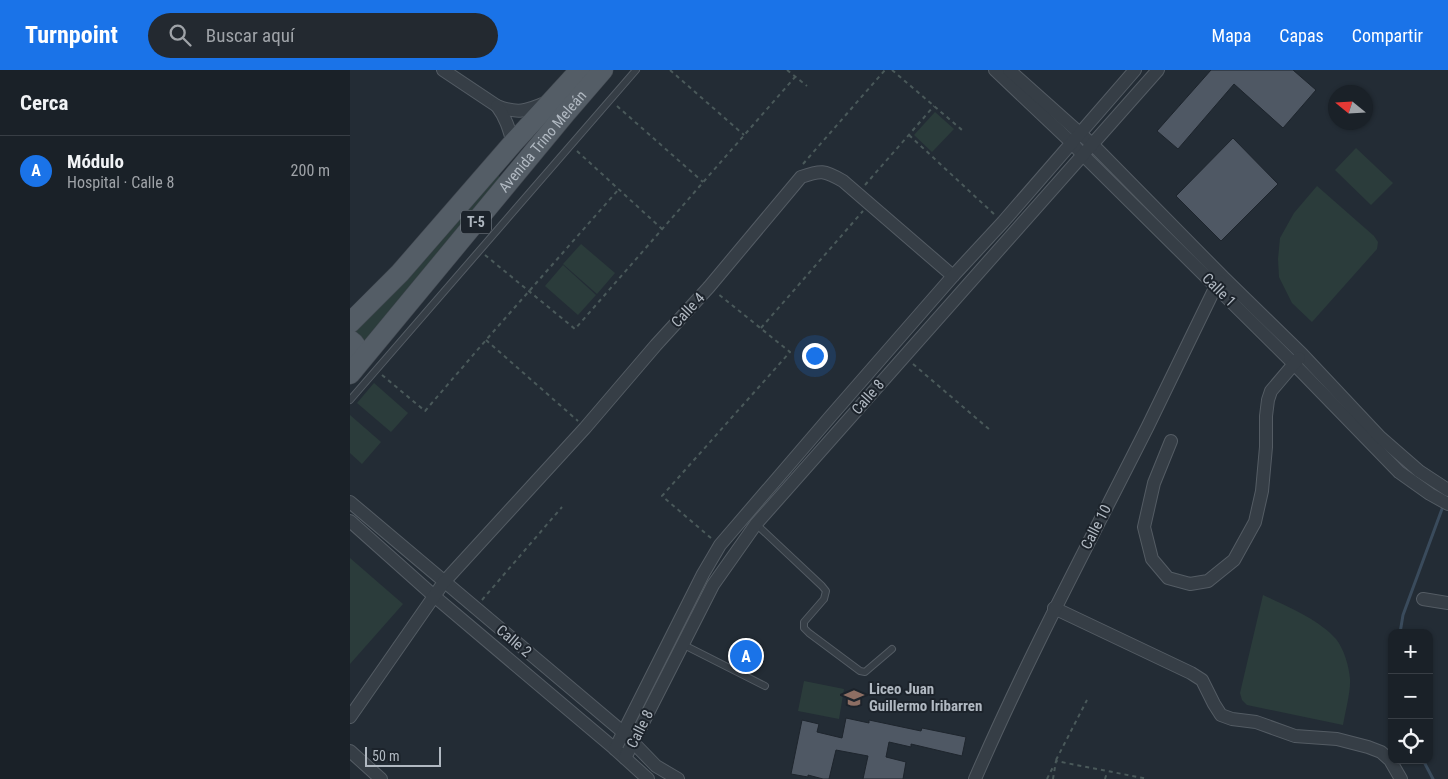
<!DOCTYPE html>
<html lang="es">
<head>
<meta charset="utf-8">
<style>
  body { margin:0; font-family:"Roboto Condensed",sans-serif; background:#232930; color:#f1f3f6 }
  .controls { position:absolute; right:15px; bottom:15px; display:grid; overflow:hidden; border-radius:10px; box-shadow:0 1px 4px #0004 }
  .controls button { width:45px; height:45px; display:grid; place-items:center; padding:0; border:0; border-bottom:1px solid #383e45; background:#1a2128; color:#f1f3f6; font:25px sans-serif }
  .compass { position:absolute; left:978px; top:15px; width:45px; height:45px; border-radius:50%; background:#1a2128; box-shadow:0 1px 4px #0004; rotate:288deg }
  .scale { position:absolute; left:15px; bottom:12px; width:76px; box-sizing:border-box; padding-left:5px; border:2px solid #b1b9c2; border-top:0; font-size:14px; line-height:18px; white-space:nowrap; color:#b1b9c2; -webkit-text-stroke:4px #1c232b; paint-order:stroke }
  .you { position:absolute; left:464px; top:285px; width:18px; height:18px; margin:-12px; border:4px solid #fff; border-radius:50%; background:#1a73e8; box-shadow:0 0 0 8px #1a73e833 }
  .badge { display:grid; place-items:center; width:32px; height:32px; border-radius:50%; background:#1a73e8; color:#fff; font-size:16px; font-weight:700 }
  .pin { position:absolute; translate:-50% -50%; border:2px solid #fff; box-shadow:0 1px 5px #0006 }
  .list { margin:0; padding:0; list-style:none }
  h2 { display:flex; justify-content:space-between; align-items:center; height:65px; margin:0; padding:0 20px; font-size:21px }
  h2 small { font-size:16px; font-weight:400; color:#9fa3a8 }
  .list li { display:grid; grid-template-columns:32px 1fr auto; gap:15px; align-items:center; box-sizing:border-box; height:70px; padding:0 20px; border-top:1px solid #383e45 }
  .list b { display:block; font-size:19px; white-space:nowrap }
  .list p { margin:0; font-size:16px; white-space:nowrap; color:#9fa3a8 }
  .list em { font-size:16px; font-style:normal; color:#9fa3a8 }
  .icon { flex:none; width:28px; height:28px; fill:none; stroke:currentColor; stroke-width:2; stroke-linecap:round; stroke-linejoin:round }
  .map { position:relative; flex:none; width:1098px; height:709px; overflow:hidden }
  header { display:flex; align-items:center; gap:30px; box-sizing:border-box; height:70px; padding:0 25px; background:#1a73e8; color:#fff }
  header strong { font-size:24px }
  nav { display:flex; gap:28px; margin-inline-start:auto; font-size:18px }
  .search { width:350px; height:45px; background:#232930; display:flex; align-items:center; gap:12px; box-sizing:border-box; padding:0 18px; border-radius:28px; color:#9fa3a8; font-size:19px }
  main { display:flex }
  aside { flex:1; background:#1a2128 }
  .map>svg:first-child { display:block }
</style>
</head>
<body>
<header>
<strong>Turnpoint</strong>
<div class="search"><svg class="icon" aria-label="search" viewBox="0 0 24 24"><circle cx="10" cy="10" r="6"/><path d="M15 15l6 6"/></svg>Buscar aquí</div>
<nav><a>Mapa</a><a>Capas</a><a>Compartir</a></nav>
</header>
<main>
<aside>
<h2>Cerca<small></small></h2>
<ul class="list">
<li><span class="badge">A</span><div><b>Módulo</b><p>Hospital · Calle 8</p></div><em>200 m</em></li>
</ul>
</aside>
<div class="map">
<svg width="1098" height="709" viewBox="0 0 1098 709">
  <rect width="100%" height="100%" fill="#232c35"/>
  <g fill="#2b3c3b">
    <path d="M585 42 604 59 582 82 564 65Z"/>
    <path d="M1006 78 1043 113 1021 135 985 100Z"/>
    <path d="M148 105 151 108 14 276C13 267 9 263 0 261Z"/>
    <path d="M967 116 1024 166 1028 172 1027 179 962 252 942 233 929 207 928 189 930 168 944 143Z"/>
    <path d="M231 174 265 203 247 224 213 194Z"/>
    <path d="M213 195 246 225 228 245 195 216Z"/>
    <path d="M24 313 58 343 41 362 7 333Z"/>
    <path d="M0 345 31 372 12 394 0 383Z"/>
    <path d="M0 488 53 534 0 594Z"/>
    <path d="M913 525C935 535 970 550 986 569 994 579 999 596 1000 609 1001 620 995 643 993 655L897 635 892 630 890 623Z"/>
    <path d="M454 611 494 619 489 649 448 641Z"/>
  </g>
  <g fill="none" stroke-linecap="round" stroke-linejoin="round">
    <g stroke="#3a4b5c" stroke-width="3">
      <path d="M1050 563 1053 545 1092 439"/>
      <path d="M1042 615 1040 627 1042 631"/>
      <path d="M1073 690 1083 709"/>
    </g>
  </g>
  <g fill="#4f5864" stroke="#1e252d">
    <path d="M861 0H943L966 20 933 58 884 14 828 79 807 61Z"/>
    <path d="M883 68 928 114 871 171 826 126Z"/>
    <path d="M496 648 519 653V650L571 661 572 658 616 667 612 686 561 674V677L539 672 536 687 556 692 553 709H513L518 686 486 680 479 709H473L458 705V707L441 704 452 650 469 654 467 662 492 668Z"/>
  </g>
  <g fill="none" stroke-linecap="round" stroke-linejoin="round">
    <defs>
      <g id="lane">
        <path d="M0 330 286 0"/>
        <path d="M406 454 472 516 476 521 474 529 454 552V558L459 563 510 601 515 602 542 579"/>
        <path d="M332 574 415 616"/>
      </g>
      <g id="street">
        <path d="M93 0 147 36C168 44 176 41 195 33"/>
        <path d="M645 0 722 73 733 85 943 293 1049 402 1080 424 1098 434"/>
        <path d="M659 0 743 75 874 208 952 284 1030 367 1069 401 1098 420"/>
        <path d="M147 36C156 48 159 59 163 73"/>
        <path d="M821 371 804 413 794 457 802 489 818 508 840 514 858 511 884 490 905 452 912 421 916 377V346L918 330 921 321 949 288"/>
        <path d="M0 432 274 663 306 696 328 709"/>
        <path d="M0 451 84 526 265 679 298 709"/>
        <path d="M1073 529 1098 533"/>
        <path d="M704 538 841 603 852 610 864 634 871 645 882 649 906 652 945 666 987 669 1018 677 1031 682 1040 690 1051 709"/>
        <path d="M0 647 94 512 235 358 306 275 359 217 451 107C471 100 474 100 493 111L603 206"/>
        <path d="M265 679 353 504 370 475 480 347 603 206 653 152 785 0"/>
        <path d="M0 681 31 709"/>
        <path d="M275 688 363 515 406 454 808 0"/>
        <path d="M625 709C677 589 739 473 798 356 821 309 843 263 866 216L870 211"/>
      </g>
      <g id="primary">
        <path d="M0 253 50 203 163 73 230 0"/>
        <path d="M0 270C12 278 7 289 3 300"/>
        <path id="s1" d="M0 304 215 44 253 0"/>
      </g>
    </defs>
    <use href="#lane" stroke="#545c64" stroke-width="8"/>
    <use href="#street" stroke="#545c64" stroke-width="14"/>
    <use href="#primary" stroke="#40474f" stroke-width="21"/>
    <g stroke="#4a595a" stroke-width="2" stroke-dasharray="4 4" stroke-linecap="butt">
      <path d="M320 0 394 65"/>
      <path d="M437 0 457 16"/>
      <path d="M542 0 612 60"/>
      <path d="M267 36 353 112"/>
      <path d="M559 65 645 145"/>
      <path d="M227 81 312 159"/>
      <path d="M453 94 535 0"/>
      <path d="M515 115 584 36"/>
      <path d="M135 185 225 259 445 7"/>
      <path d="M411 258 513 141"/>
      <path d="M136 270 228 351"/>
      <path d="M563 294 640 360"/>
      <path d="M32 305 75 341 136 270 269 119"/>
      <path d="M361 468 312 426 440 282 367 223"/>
      <path d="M132 530 212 437"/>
      <path d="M706 690 737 630"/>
      <path d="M697 709 704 695"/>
      <path d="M703 709 706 691 798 709"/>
      <path d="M755 709 757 702"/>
    </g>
    <use href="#lane" stroke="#363e46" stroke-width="6"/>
    <use href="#street" stroke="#363e46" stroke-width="12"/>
    <use href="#primary" stroke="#545d66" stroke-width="20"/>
  </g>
  <defs>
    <symbol id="school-bare" viewBox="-9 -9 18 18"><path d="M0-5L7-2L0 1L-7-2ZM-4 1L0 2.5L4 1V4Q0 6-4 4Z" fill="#8d6e63" stroke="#1c232b" stroke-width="2.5" paint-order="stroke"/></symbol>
  </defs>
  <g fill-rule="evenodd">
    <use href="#school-bare" x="490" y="614" width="28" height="28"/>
  </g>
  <g text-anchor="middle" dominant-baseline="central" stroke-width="4" stroke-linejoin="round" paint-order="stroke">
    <rect fill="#1c232b" stroke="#848c95" stroke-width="1" x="111" y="140.5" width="30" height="23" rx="4"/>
    <g font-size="14" font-weight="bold" fill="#b1b9c2">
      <text x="126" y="152">T-5</text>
    </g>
    <g font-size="15" fill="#b1b9c2" stroke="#1c232b">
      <text stroke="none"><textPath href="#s1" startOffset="302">Avenida Trino Meleán</textPath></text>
      <text transform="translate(869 220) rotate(45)">Calle 1</text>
      <text transform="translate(338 240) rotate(-47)">Calle 4</text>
      <text transform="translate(518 327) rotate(-49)">Calle 8</text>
      <text transform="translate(746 457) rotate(-63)">Calle 10</text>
      <text transform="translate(164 571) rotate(40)">Calle 2</text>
      <text transform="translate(290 659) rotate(-63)">Calle 8</text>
    </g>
    <g font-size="15" font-weight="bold" fill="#b1b9c2" stroke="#1c232b" text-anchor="start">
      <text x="519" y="619">Liceo Juan<tspan x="519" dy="17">Guillermo Iribarren</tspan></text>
    </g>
  </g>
</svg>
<div class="controls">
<button>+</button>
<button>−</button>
<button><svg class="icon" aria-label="locate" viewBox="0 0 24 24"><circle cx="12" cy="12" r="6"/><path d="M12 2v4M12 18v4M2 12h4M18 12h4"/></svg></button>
</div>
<svg class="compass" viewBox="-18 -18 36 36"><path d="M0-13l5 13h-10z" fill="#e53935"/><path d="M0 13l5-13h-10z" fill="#9fa3a8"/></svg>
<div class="scale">50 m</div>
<div class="you"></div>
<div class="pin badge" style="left:396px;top:586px">A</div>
</div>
</main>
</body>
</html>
